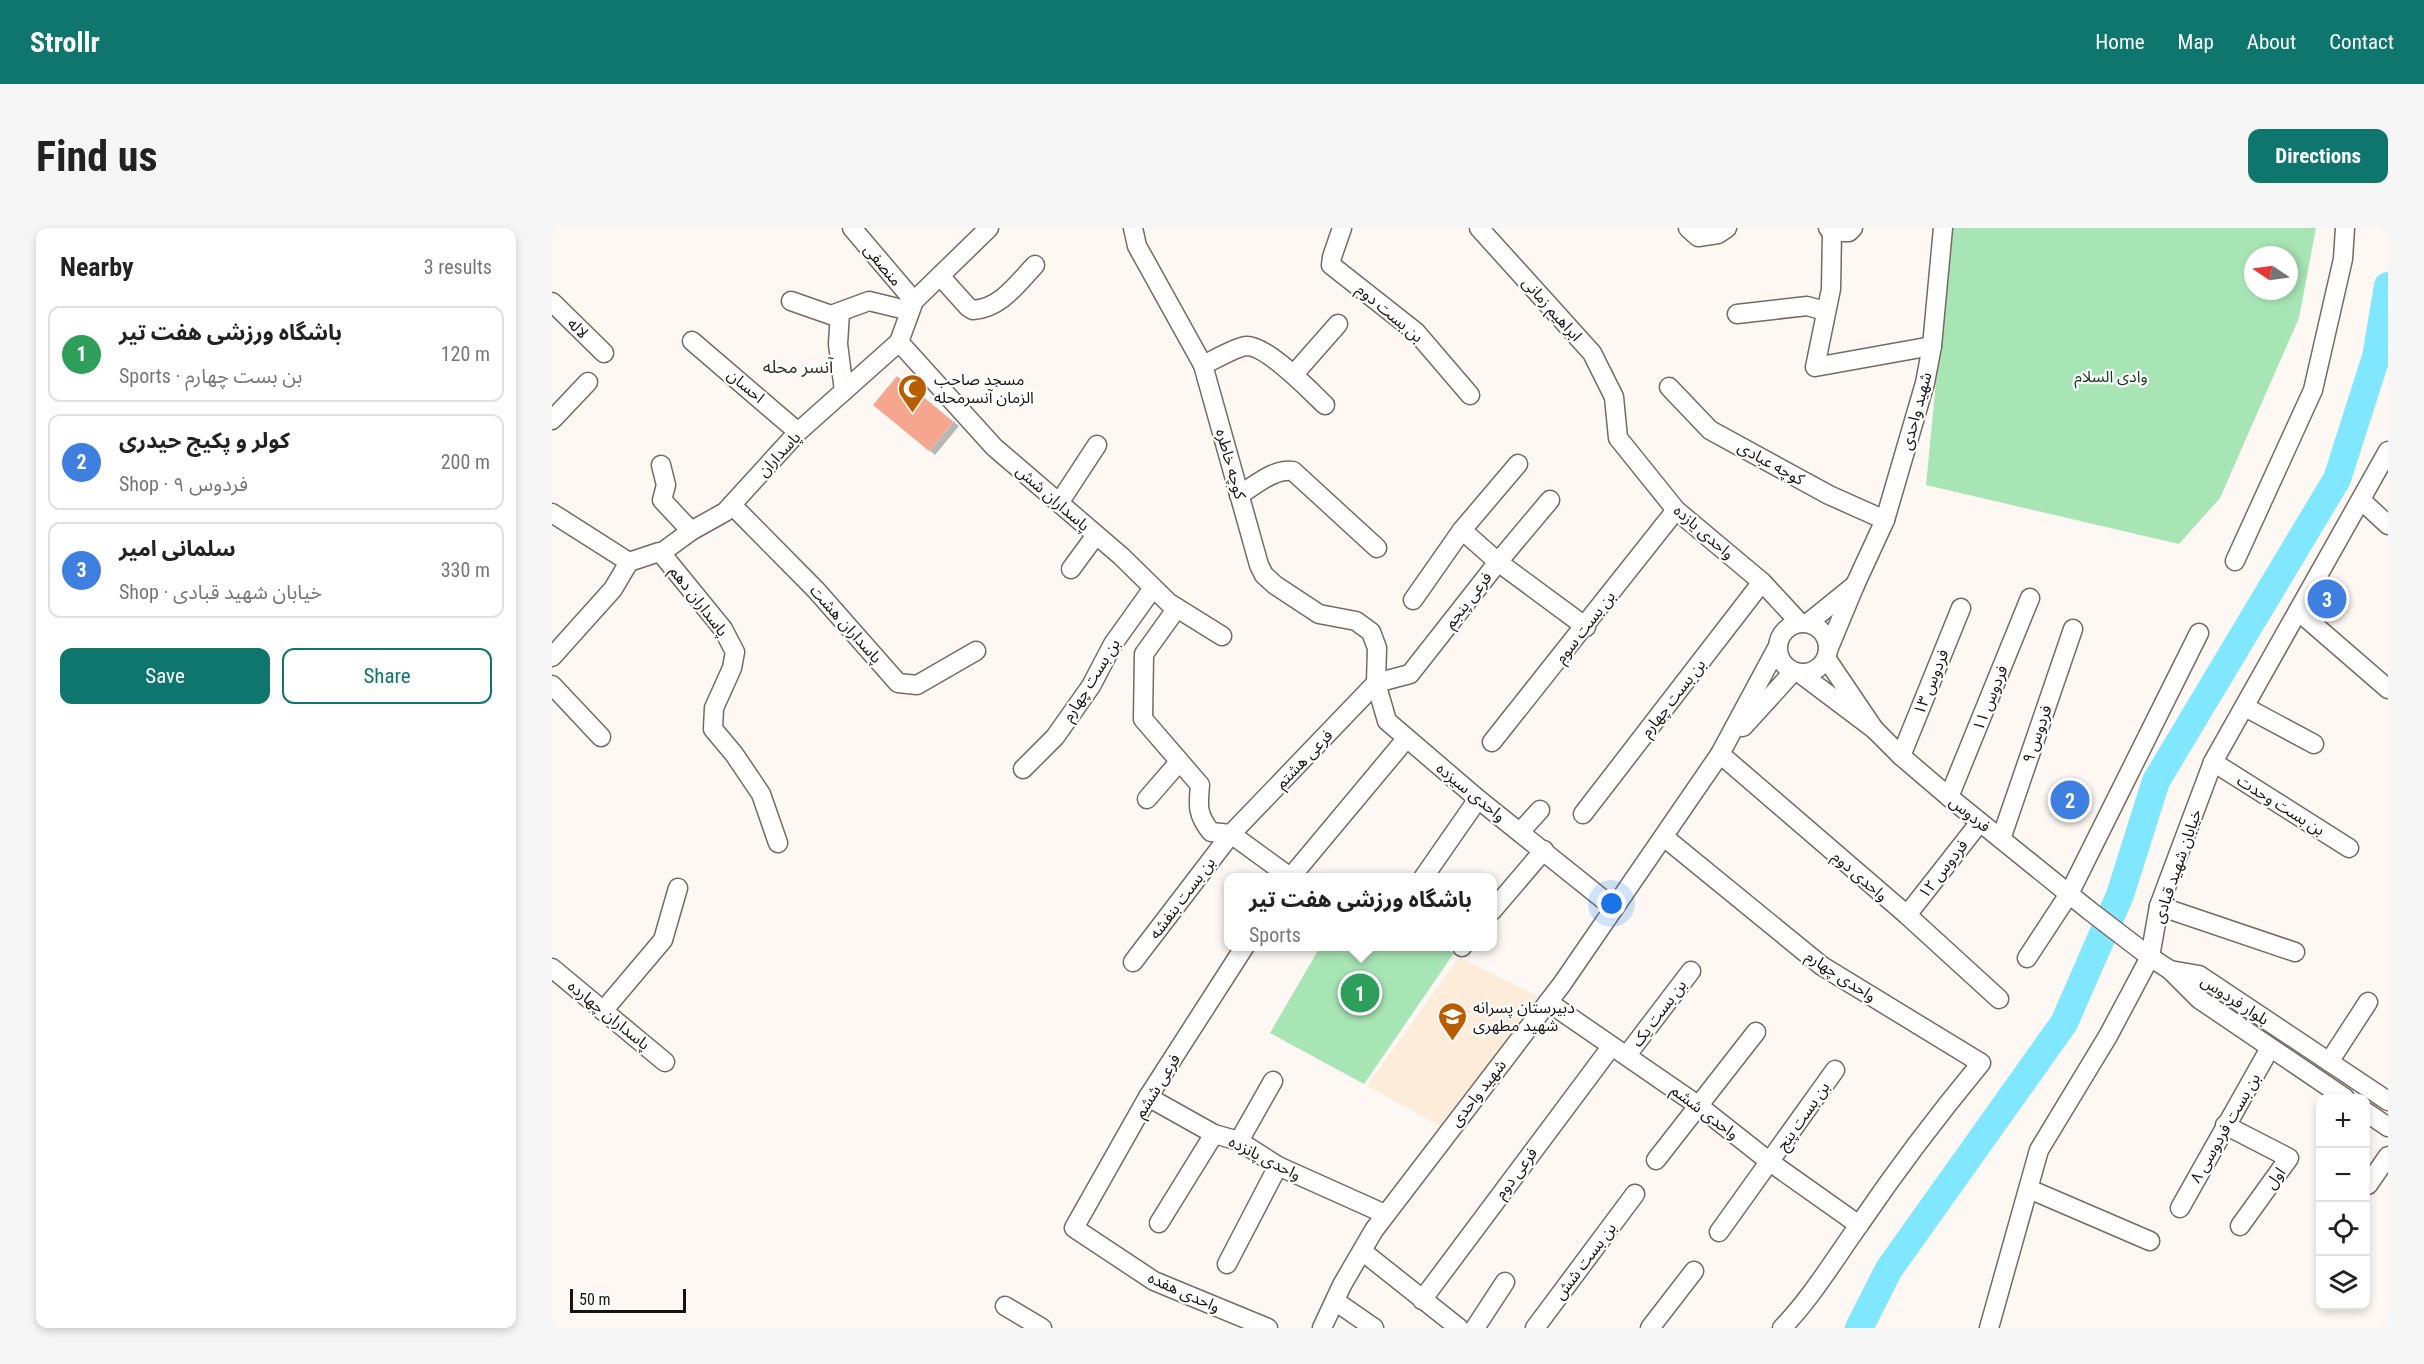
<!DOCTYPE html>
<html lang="en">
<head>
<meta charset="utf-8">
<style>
  body { margin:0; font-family:"Roboto Condensed","Noto Sans Arabic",sans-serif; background:#f6f6f6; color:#222 }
  .controls { position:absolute; right:18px; bottom:18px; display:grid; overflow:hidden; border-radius:12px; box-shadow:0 3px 9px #0003 }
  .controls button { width:54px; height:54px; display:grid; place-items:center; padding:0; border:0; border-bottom:2px solid #e0e0e0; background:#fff; color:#222; font:30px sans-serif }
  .compass { position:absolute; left:1692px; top:18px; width:54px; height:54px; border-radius:50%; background:#fff; box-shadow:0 3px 9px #0003; rotate:283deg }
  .scale { position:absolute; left:18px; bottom:15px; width:116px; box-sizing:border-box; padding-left:6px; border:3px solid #171310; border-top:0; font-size:16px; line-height:21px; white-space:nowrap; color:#171310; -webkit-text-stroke:4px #fff; paint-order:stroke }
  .you { position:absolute; left:1060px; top:676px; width:21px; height:21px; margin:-15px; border:4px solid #fff; border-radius:50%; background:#1a73e8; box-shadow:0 0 0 9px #1a73e833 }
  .badge { display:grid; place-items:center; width:39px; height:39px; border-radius:50%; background:#0f766e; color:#fff; font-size:20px; font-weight:700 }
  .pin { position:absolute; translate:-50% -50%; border:3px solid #fff; box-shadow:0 2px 6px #0006 }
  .popup { position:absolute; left:672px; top:645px; width:273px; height:78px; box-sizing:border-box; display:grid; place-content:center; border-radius:12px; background:#fff; filter:drop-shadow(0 2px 4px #0005); font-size:20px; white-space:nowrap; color:#767676 }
  .popup b { font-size:22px; color:#222 }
  .popup::after { content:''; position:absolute; left:50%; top:100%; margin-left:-12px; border:12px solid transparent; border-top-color:#fff }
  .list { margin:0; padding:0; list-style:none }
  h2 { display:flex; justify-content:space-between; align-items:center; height:78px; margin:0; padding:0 24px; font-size:26px }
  h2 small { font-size:20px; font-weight:400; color:#767676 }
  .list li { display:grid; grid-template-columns:39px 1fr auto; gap:18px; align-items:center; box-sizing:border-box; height:96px; margin:0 12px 12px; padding:0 12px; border:2px solid #e0e0e0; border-radius:12px }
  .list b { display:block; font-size:22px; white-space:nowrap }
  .list p { margin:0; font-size:20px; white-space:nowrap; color:#767676 }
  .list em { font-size:20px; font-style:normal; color:#767676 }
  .actions { display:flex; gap:12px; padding:18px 24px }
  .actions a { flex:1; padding:14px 0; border:2px solid #0f766e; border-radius:12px; text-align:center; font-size:21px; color:#0f766e }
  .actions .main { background:#0f766e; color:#fff }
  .icon { flex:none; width:33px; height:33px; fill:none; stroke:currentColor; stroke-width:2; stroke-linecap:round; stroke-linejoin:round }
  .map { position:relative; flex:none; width:1836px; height:1100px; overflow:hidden; border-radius:12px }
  header { display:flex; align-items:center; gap:36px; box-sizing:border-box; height:84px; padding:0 30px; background:#0f766e; color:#fff }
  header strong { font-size:28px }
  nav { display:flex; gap:33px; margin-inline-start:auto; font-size:21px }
  .intro { display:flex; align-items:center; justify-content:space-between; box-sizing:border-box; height:144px; padding:0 36px }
  h1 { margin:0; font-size:42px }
  .button { padding:15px 27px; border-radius:12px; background:#0f766e; color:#fff; font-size:21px; font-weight:700 }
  main { display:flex; gap:36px; padding:0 36px }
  aside { flex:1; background:#fff; border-radius:12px; box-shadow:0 3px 9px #0003 }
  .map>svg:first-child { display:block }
</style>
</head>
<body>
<header>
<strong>Strollr</strong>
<nav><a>Home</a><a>Map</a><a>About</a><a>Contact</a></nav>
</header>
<div class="intro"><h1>Find us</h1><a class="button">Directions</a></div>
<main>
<aside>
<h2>Nearby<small>3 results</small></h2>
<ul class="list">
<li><span class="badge" style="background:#2e9e5b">1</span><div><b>باشگاه ورزشی هفت تیر</b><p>Sports · بن بست چهارم</p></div><em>120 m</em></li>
<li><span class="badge" style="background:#3f7fe0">2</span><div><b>کولر و پکیج حیدری</b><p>Shop · فردوس ۹</p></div><em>200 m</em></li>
<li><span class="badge" style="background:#3f7fe0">3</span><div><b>سلمانی امیر</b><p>Shop · خیابان شهید قبادی</p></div><em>330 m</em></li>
</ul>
<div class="actions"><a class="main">Save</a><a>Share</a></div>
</aside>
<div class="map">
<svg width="1836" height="1100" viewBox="0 0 1836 1100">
  <defs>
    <filter id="shadow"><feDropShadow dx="6" dy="4" stdDeviation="0" flood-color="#0004"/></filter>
  </defs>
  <rect width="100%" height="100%" fill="#fdf8f4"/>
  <path fill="#fcecd9" d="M907 729 987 769 890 899 815 858Z"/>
  <g fill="#a8e5b5" fill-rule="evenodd">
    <path d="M1399 0H1764L1747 90 1668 270 1627 316 1374 257ZM1701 27H1737V63H1701Z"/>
    <path d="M890 719 902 725 812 856 718 805 768 719Z"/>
  </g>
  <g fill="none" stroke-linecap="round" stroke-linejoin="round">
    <path stroke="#80e7fe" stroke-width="28" d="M1307 1100 1337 1041 1512 795 1568 667 1604 553 1785 251 1824 129 1836 58"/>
  </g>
  <path fill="#f6a68e" filter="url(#shadow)" d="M345 148 401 194 377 223 321 177Z"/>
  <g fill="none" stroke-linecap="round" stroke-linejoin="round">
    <defs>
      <g id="minor">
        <path d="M300 0 362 73"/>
        <path d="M581 0 585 18 651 137 707 337 712 347 723 357 767 386 804 393 819 404 825 420 824 455 835 493 926 571 1062 680"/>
        <path d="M790 0 780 29 779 37 864 104 918 167"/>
        <path d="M927 0 1040 125 1062 169 1066 210 1124 282 1210 354 1248 395"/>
        <path d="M1136 0 1146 9 1166 6 1175 0"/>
        <path d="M1276 0 1280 4 1279 61 1263 139 1380 118"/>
        <path d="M1280 4H1297L1301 0"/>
        <path d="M388 48 416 79 421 82C449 80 465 56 483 37"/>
        <path d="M239 73 279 87 317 73 358 83"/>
        <path d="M0 74 52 125"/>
        <path d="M288 84 286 116 292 163"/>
        <path d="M1185 86 1255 78 1273 83"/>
        <path d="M140 113 246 204"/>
        <path d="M347 114 442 219 569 328 617 375 670 408"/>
        <path d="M651 137C662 132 684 119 694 118 715 117 758 163 773 177"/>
        <path d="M742 146 786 96"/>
        <path d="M1117 159 1158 202 1277 267 1333 292"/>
        <path d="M0 192 36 154"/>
        <path d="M109 237 114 257 110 272 139 303"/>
        <path d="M687 267C703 258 722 240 741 243L825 320"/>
        <path d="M1809 272 1836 297"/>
        <path d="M507 275 545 217"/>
        <path d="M180 277 264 362 346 455 365 457 424 423"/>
        <path d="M0 285 77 334"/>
        <path d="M910 302 946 334 1034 399"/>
        <path d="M109 325 171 401 183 424 180 440 162 480 161 501 182 526 209 566 226 615"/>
        <path d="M1683 333 1761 162 1791 31 1793 0"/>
        <path d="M519 341 544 307"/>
        <path d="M1303 357 1333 292 1373 155 1380 118 1391 0"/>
        <path d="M861 372 910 302 966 236"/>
        <path d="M625 380 592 426 591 491 648 557C646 578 645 587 659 604L679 606 738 649"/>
        <path d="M1746 383 1836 461"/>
        <circle cx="1251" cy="420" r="25"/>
        <path d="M1256 395 1303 357 1276 422"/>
        <path d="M0 429 61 361 77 334 107 324 109 325 139 303 173 284 246 204 347 114 362 73 437 0"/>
        <path d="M1249 446 1322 501 1274 430"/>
        <path d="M0 457 49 509"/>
        <path d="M1693 479 1762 516"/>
        <path d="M1191 499 1241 444"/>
        <path d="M1322 501 1349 528 1397 569 1538 683 1598 729 1618 742 1647 771 1793 870"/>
        <path d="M940 514 1124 282"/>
        <path d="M1168 526 1355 687 1447 771"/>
        <path d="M1349 528 1409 380"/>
        <path d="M1661 534 1797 620"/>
        <path d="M471 541 503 509 539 458 561 416 601 360"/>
        <path d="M1397 569 1478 370"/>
        <path d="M595 571 627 534"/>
        <path d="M1031 586 1210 354"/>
        <path d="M968 604 988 582"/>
        <path d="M1112 609 1270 738 1429 835C1386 887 1345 941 1307 997 1282 1032 1260 1069 1230 1100"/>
        <path d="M1449 611 1521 401"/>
        <path d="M738 650 854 511"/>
        <path d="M871 650 926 571"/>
        <path d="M1607 678 1743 724"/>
        <path d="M940 683 992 622"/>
        <path d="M1355 687 1428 594"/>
        <path d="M693 718 596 869 522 1000 602 1053 716 1100"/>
        <path d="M910 719V718"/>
        <path d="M1475 730 1517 666 1647 405"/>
        <path d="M581 734 679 606 824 455 858 446 946 334 998 272"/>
        <path d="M0 740 113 834"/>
        <path d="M1618 742 1647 747 1836 873"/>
        <path d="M996 774 1147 878 1218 934 1307 997"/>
        <path d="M51 783 111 712 126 660"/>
        <path d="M1075 827 1139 743"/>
        <path d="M1777 834 1816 774"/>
        <path d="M596 869 662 906 687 913 726 938 833 986"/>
        <path d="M1814 884 1836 899"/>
        <path d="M1673 897 1737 930 1688 998"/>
        <path d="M687 913 721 853"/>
        <path d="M1104 932 1204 804"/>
        <path d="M1816 957 1836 928"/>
        <path d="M1477 961 1598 1013"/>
        <path d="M1628 980 1718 820"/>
        <path d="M607 995 662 906"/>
        <path d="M1167 1004 1283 842"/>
        <path d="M810 1023 907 1100"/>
        <path d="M675 1036 726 938"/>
        <path d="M870 1072 1059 819"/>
        <path d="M783 1073 822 1100"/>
        <path d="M453 1078 490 1100"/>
        <path d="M770 1100 790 1057 822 1002 1010 756 1168 526 1225 420"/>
        <path d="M923 1100 953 1054"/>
        <path d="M983 1100 1083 966"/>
        <path d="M1098 1100 1142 1043"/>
        <path d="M1437 1100 1487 922 1556 808 1598 729 1607 678 1661 534 1836 223"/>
      </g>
    </defs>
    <use href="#minor" stroke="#766a63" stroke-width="21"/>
    <use href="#minor" stroke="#fff" stroke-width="18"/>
  </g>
  <defs>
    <symbol id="mosque-pin" viewBox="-11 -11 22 30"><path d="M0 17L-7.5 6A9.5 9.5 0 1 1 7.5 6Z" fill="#b95e00" stroke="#fff"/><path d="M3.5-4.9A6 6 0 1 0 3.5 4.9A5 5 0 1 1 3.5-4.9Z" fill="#fff"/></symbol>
    <symbol id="school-pin" viewBox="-11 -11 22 30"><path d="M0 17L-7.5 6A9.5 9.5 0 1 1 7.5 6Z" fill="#b95e00" stroke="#fff"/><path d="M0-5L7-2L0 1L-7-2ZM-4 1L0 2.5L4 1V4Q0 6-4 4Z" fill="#fff"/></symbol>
  </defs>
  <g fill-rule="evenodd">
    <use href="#mosque-pin" x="344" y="144" width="33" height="45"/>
    <use href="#school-pin" x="884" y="772" width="33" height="45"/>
  </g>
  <g text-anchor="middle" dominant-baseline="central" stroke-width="4.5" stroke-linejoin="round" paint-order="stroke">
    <g font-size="16" fill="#171310" stroke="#fff">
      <text transform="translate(331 37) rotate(50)">منصفی</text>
      <text transform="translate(1000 81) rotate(48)">ابراهیم زمانی</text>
      <text transform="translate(838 85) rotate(40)">بن بست دوم</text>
      <text transform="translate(26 100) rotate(45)">لاله</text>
      <text transform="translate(194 158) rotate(40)">احسان</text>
      <text transform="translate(1364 183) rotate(-75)">شهید واحدی</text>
      <text transform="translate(227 226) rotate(-47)">پاسداران</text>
      <text transform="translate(1219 235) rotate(29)">کوچه عبادی</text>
      <text transform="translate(679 236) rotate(74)">كوچه خاطره</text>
      <text transform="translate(501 270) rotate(41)">پاسداران شش</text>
      <text transform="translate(1152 304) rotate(41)">واحدی یازده</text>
      <text transform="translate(916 372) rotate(-52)">فرعی پنجم</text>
      <text transform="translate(147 373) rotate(52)">پاسداران دهم</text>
      <text transform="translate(294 396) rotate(48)">پاسداران هشت</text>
      <text transform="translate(1033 399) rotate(-52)">بن بست سوم</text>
      <text transform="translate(539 452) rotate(-58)">بن بست چهارم</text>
      <text transform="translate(1379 454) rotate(-68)">فردوس ۱۳</text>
      <text transform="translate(1121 470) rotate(-52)">بن بست چهارم</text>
      <text transform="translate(1438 470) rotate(-68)">فردوس ۱۱</text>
      <text transform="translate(1485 506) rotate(-71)">فردوس ۹</text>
      <text transform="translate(752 531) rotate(-46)">فرعی هشتم</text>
      <text transform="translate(919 564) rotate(39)">واحدی سیزده</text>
      <text transform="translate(1729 577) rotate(32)">بن بست وحدت</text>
      <text transform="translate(1418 586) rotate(39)">فردوس</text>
      <text transform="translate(1625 638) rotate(-71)">خیابان شهید قبادی</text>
      <text transform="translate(1391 641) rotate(-52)">فردوس ۱۲</text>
      <text transform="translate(1308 648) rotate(41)">واحدی دوم</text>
      <text transform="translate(630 670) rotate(-53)">بن بست بنفشه</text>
      <text transform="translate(1289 748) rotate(33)">واحدی چهارم</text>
      <text transform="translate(1683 772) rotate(33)">بلوار فردوس</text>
      <text transform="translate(1107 785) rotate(-53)">بن بست یک</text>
      <text transform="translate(57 787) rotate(39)">پاسداران چهارده</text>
      <text transform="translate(605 858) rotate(-58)">فرعی ششم</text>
      <text transform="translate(926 865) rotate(-52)">شهید واحدی</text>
      <text transform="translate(1153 884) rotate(37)">واحدی ششم</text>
      <text transform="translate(1251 888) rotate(-55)">بن بست پنج</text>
      <text transform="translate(1673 900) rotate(-60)">بن بست فردوسی ۸</text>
      <text transform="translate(713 930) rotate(27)">واحدی پانزده</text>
      <text transform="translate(964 945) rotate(-53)">فرعی دوم</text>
      <text transform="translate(1723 950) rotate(-54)">اول</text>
      <text transform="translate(1033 1033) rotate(-53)">بن بست شش</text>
      <text transform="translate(632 1064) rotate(24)">واحدی هفده</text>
    </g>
    <g font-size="16" fill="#13381f" stroke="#fff">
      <text x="1559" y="148">وادی السلام</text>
    </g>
    <g font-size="16" fill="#171310" stroke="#fff" text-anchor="start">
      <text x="382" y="151">مسجد صاحب<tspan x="382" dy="18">الزمان آنسرمحله</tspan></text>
      <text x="921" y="779">دبیرستان پسرانه<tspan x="921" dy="18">شهید مطهری</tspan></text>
    </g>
    <g font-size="18" fill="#362c26" stroke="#fff">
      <text x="246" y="138">آنسر محله</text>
    </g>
  </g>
</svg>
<div class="controls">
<button>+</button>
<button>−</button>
<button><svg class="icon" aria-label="locate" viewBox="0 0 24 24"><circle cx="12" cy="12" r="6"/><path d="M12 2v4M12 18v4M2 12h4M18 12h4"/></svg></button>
<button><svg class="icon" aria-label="layers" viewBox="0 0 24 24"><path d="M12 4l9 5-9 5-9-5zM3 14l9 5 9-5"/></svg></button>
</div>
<svg class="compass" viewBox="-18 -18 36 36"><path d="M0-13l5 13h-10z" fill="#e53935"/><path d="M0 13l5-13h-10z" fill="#767676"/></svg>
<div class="scale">50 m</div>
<div class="you"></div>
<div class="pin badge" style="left:808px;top:765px;background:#2e9e5b">1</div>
<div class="popup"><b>باشگاه ورزشی هفت تیر</b>Sports</div>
<div class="pin badge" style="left:1518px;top:572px;background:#3f7fe0">2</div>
<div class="pin badge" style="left:1775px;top:371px;background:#3f7fe0">3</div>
</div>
</main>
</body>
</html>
